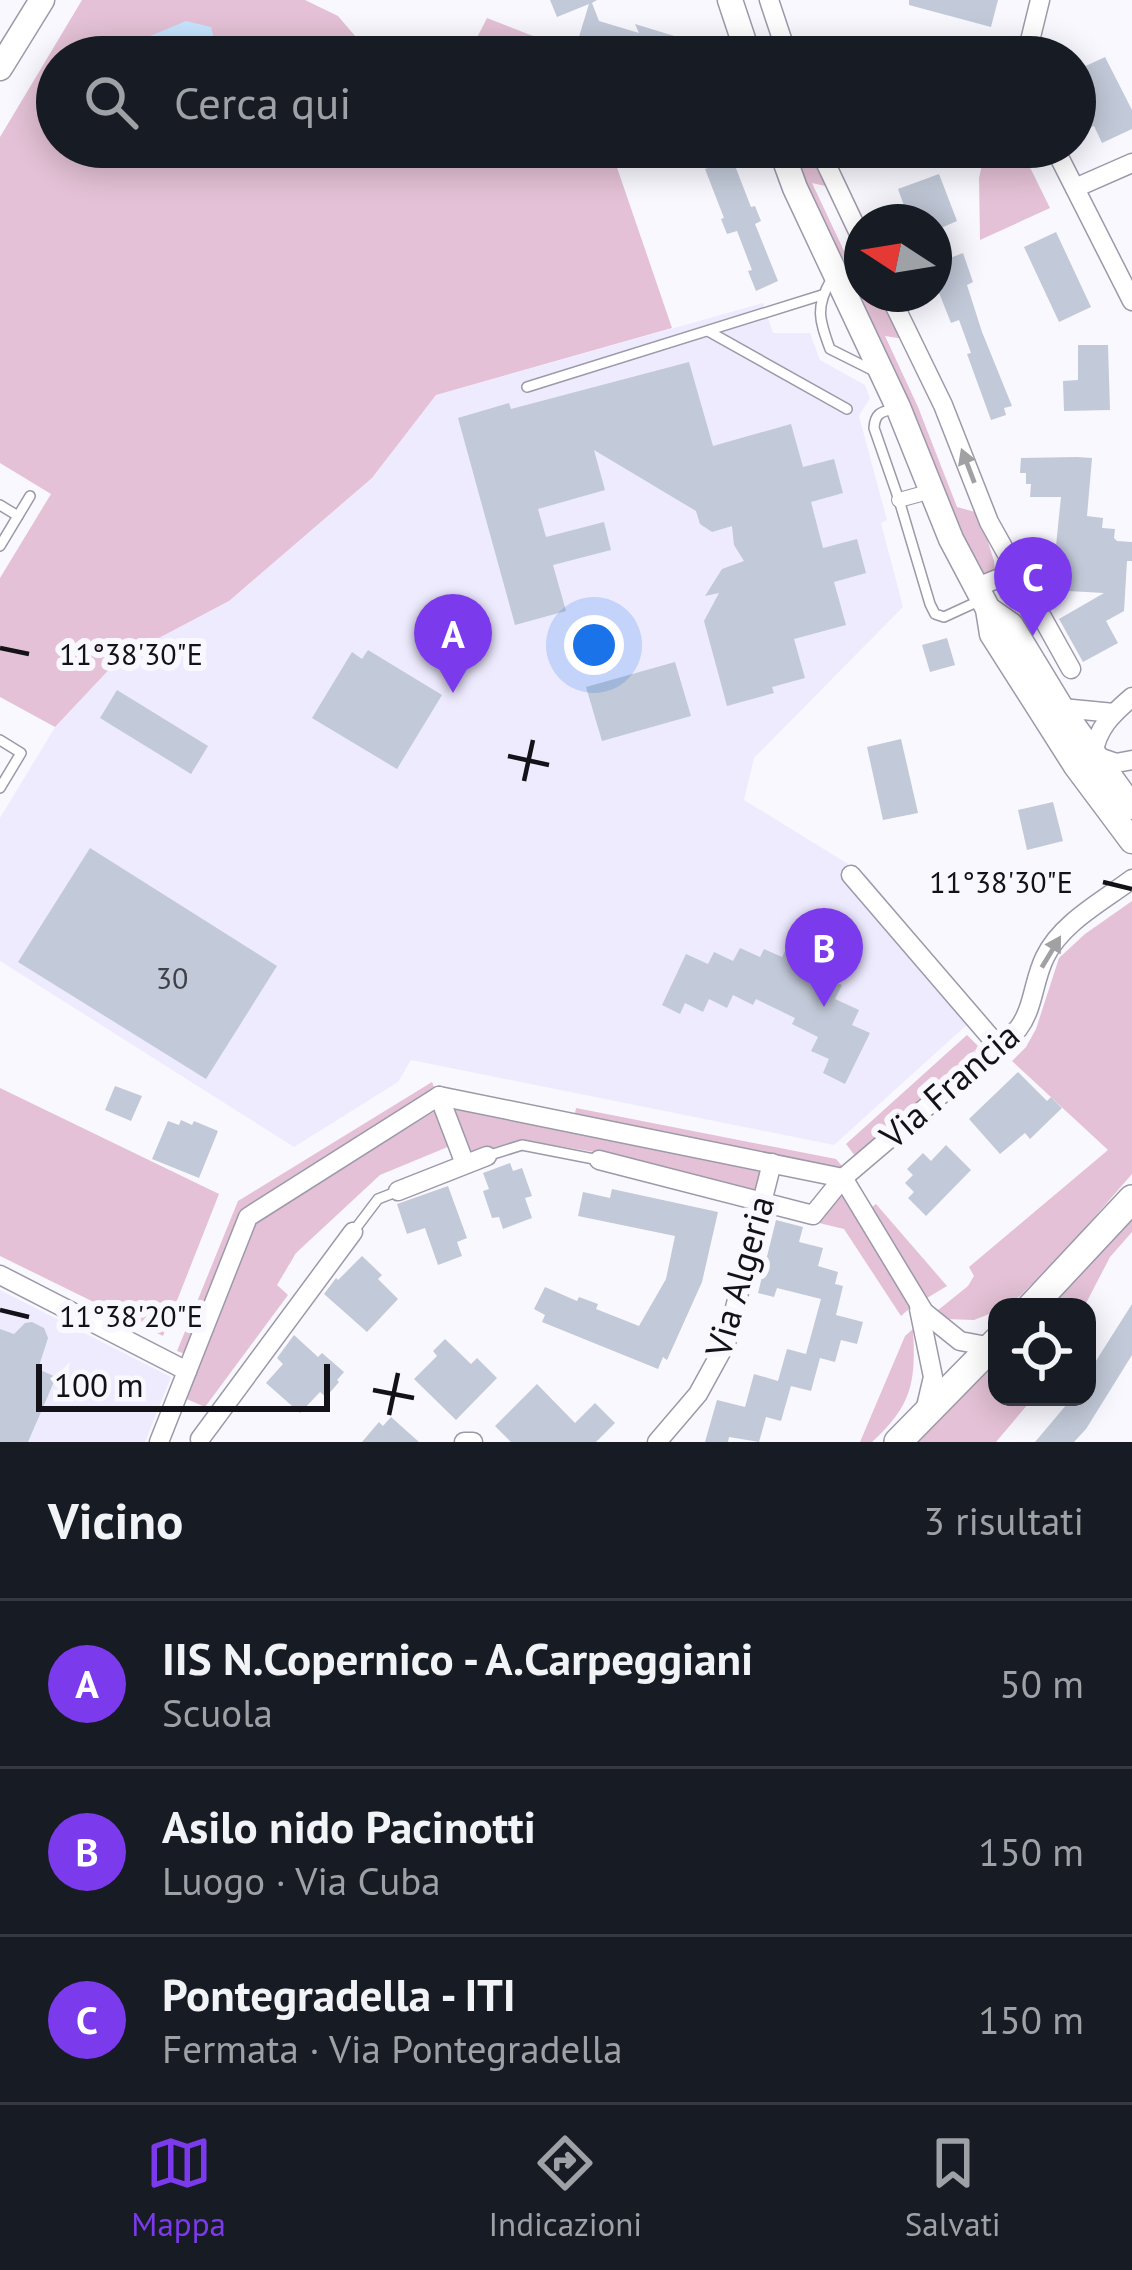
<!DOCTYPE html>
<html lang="it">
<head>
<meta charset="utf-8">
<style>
  body { margin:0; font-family:"PT Sans",sans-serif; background:#20242c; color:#f1f3f6 }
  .controls { position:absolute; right:36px; bottom:36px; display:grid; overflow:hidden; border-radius:24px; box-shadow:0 6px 30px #0003 }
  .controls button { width:108px; height:108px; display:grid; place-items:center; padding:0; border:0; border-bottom:3px solid #363941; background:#171b24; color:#f1f3f6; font:60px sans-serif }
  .compass { position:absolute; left:844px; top:204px; width:108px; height:108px; border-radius:50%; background:#171b24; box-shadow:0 6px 30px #0003; rotate:282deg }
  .scale { position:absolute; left:36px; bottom:30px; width:294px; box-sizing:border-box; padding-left:12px; border:6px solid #131218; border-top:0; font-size:33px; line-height:42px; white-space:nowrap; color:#131218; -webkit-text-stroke:9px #f9f8ff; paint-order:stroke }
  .you { position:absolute; left:594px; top:645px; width:42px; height:42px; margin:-30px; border:9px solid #fff; border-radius:50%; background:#1a73e8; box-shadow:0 0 0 18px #1a73e833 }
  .badge { display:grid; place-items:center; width:78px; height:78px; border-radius:50%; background:#7c3aed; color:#fff; font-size:39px; font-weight:700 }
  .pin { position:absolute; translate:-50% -99px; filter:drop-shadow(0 3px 6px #0008) }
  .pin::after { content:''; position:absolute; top:63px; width:42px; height:36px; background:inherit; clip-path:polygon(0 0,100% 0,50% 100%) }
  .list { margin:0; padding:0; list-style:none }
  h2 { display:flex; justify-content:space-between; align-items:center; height:156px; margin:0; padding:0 48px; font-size:51px }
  h2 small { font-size:39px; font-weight:400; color:#9ea1a6 }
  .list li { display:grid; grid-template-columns:78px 1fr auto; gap:36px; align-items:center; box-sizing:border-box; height:168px; padding:0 48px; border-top:3px solid #363941 }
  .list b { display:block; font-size:45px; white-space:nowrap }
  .list p { margin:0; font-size:39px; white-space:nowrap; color:#9ea1a6 }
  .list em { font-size:39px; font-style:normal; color:#9ea1a6 }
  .icon { flex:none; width:66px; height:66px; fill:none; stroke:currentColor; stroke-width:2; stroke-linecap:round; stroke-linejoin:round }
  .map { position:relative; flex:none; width:1132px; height:1442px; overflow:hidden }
  .search { position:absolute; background:#171b24; box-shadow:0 6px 30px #0003; left:36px; right:36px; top:36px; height:132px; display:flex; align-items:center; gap:30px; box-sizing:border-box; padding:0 42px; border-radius:66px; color:#9ea1a6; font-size:45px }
  .sheet { height:660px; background:#171b24 }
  nav { display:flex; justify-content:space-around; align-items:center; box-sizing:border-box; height:168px; border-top:3px solid #363941; background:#171b24; font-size:33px; color:#9ea1a6 }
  nav a { display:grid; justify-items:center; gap:6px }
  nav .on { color:#7c3aed }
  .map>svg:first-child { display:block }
</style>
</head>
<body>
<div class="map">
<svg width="1132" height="1442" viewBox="0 0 1132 1442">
  <rect width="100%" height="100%" fill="#f9f8ff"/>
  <g fill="#eeebff">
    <path d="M763 303 773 333H810L820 360 865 385 870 398 859 416 887 520 881 523 903 607 754 758 744 800 866 875 980 1013 834 1145 411 1060 398 1082 294 1147 0 961V818L55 727 119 659 229 601 372 478 436 395Z"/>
    <path d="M0 1290 171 1377 145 1442H0Z"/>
  </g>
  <g fill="#e4c1d6">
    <path d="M82 0H305L338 16 373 57H57V147H610L672 328 436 395 372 478 229 601 119 659 55 727 0 697V578L51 494 0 463V137Z"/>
    <path d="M487 18 577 53 579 57H467Z"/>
    <path d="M790 147H812L830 187 812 183 862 289V294L867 299 888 306 904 339 885 336 918 407 957 507 979 513 994 561 995 572 983 577 970 553 923 437 802 183Z"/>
    <path d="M986 147H1020L1050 208 980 240 979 178Z"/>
    <path d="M1132 901V1174L1072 1243 1020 1296 1005 1307H997V1311L974 1320 945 1319 937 1311 968 1286 974 1276 969 1267 1108 1150 1012 1061 1026 1047 1036 1029 1059 958 1085 934Z"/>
    <path d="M967 1035 979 1047 855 1156 846 1144Z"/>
    <path d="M432 1082 436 1093 245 1212 188 1355 177 1351 238 1201Z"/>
    <path d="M0 1088 219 1194 163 1336 0 1256Z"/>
    <path d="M447 1103 764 1167 757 1192 594 1152 523 1140 469 1154Z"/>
    <path d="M576 1108 836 1159 842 1166 834 1173 574 1119Z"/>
    <path d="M435 1111 450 1146 380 1175 296 1253 277 1285 288 1295 205 1407 182 1397 256 1221Z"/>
    <path d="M844 1192 910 1308 901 1316 844 1229 819 1223Z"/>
    <path d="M876 1204 947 1286 922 1301 869 1209Z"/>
    <path d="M1132 1220V1232L1110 1257 1084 1307H1049Z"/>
    <path d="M913 1329C916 1383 912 1405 872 1442H860L905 1336Z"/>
    <path d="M997 1361V1397H1034L996 1442H915Z"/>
  </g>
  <path fill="#c7e5ff" d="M186 21 211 27 216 45 211 57H103L114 42 131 44Z"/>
  <g fill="#c2c9d8">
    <path d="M550 0H597L592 3 599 21 639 33 635 24 730 53V57H634L578 40 589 4 557 17Z"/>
    <path d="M909 0H998L991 27 909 5Z"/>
    <path d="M1105 57 1132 110V129L1102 143 1094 126 1089 128 1075 98V71Z"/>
    <path d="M732 158 751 207 755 206 761 221 755 224 778 281 756 291 748 271 752 270 737 231 727 234 721 219 724 218 705 169Z"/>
    <path d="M939 174 957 221 934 231V222H910L898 189Z"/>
    <path d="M1056 232 1091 307 1059 322 1024 247Z"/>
    <path d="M963 253 973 282 967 285 982 332 1012 406 1004 408 1006 415 991 420 967 354 971 353 959 320 951 323 934 280V264Z"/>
    <path d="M1078 345H1108L1110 410 1064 411 1063 381 1078 380Z"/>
    <path d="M689 362 713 446 791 424 803 467 834 459 843 493 811 502 823 548 857 539 866 573 834 582 846 625 794 639 805 678 772 687 774 693 727 706 704 621 719 593 705 596 722 569 744 561 734 545 732 526 712 532 700 524 696 511 594 450 605 490 538 509 546 537 604 522 611 550 553 565 566 611 515 625 458 418 509 403 511 409Z"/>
    <path d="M1077 457 1092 458 1087 516 1103 518 1102 528 1115 529 1114 538 1117 541 1132 542V561H1127L1124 611 1106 621 1118 643 1083 662 1059 619 1104 593 1049 590 1050 564 1054 565 1061 497H1030L1031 484H1026V473H1020L1021 458Z"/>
    <path d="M947 638 955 665 930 672 922 645Z"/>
    <path d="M368 650 442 695 397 769 312 718 352 652 362 659Z"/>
    <path d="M675 662 691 716 602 741 586 687Z"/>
    <path d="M117 690 208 746 191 774 100 718Z"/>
    <path d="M901 739 918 813 883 820 867 747Z"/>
    <path d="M1053 802 1063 841 1027 850 1018 810Z"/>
    <path d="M90 848 277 966 206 1079 18 962Z"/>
    <path d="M795 931 832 949 819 974 842 985 835 999 859 1010 852 1025 870 1033 845 1084 823 1073 829 1059 811 1051 818 1037 792 1024 795 1018 756 999 753 1005 733 995 727 1008 709 999 703 1012 685 1003 680 1014 662 1005 686 954 708 964 714 952 733 961 740 948 760 957 764 949 782 957Z"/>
    <path d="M1018 1072 1047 1101 1051 1097 1062 1108 1030 1139 1025 1133 1000 1154 969 1119Z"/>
    <path d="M115 1086 142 1096 131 1121 105 1110Z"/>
    <path d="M181 1120 192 1125 194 1121 218 1131 199 1178 152 1159 168 1121 179 1125Z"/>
    <path d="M946 1145 971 1170 926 1216 908 1198 914 1192 905 1183 913 1175 907 1169 923 1153 931 1161Z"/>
    <path d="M510 1163 513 1171 522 1168 532 1196 525 1198 532 1218 503 1229 499 1217 492 1218 483 1191 489 1189 483 1173Z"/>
    <path d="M448 1186 467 1238 457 1242 462 1256 438 1265 425 1228 407 1234 397 1204Z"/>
    <path d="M612 1189 718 1212 702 1282 667 1360 663 1357 658 1369 542 1322 545 1315 534 1309 545 1287 577 1301 579 1297 598 1304 596 1309 639 1326 666 1279 675 1236 578 1216 583 1192 610 1198Z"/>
    <path d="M776 1220 803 1227 799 1242 823 1248 818 1266 838 1272 835 1284 843 1286 836 1315 863 1322 857 1344 841 1340 835 1362 820 1358 811 1391 791 1386 781 1421 766 1417 759 1442 729 1437 728 1442H705L717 1400 745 1407 754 1374 778 1381 787 1349 806 1354 821 1299 777 1288 774 1297 758 1293Z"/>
    <path d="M362 1256 382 1275 378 1279 398 1299 367 1332 324 1294 336 1278 338 1280Z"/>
    <path d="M1132 1304V1355L1086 1429 1074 1442H1035L1073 1397H1087V1375Z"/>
    <path d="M32 1322 44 1328 48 1338 38 1369 56 1377 28 1442H0V1329L14 1334 25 1323Z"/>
    <path d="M294 1335 318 1357 322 1353 344 1372 337 1380 339 1382 326 1397 320 1392 300 1413 266 1383 283 1364 277 1358Z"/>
    <path d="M445 1339 471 1364 477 1358 497 1378 456 1420 414 1379 437 1356 433 1351Z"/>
    <path d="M537 1384 575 1423 595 1403 615 1423 596 1442H511L495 1426Z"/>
    <path d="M391 1417 419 1442H362L379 1422 383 1426Z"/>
  </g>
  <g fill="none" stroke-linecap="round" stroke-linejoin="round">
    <defs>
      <g id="service">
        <path d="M832 278C815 307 819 319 830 349L876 372"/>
        <path d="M708 331 847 409"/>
        <path d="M527 387 822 295"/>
        <path d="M893 409C880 412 875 414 874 428L899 500 930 604 935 614 944 617 981 600"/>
        <path d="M0 505 18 516"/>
        <path d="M0 546 30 496"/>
        <path d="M0 740 21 753 0 788"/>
        <path d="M487 1156 522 1145 599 1160"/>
        <path d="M353 1232 378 1199 396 1192"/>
      </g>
      <path id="pedestrian" d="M899 500 932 491"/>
      <g id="minor">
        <path d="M769 0 788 57"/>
        <path d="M1026 57 1040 0"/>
        <path d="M818 147 862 240"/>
        <path d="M1054 147 1132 301"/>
        <path d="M1075 188 1132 163"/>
        <path d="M889 294 943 405 989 522 1071 669"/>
        <path d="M977 587 1017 571"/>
        <path d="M1132 697C1112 714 1097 728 1093 755L1116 763 1132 760"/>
        <path d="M1062 708 1114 713"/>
        <path d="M851 875 998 1046"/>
        <path d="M439 1096 465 1164"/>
        <path d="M599 1160 813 1215 843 1178 1018 1029C1034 1008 1033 981 1045 957 1061 923 1103 901 1132 879"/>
        <path d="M398 1191 487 1156"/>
        <path d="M0 1275 187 1371"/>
        <path d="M919 1309 933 1377 925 1411"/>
        <path d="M200 1439 353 1232"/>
        <path d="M159 1442 248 1217 439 1096 843 1178 924 1312 960 1341 992 1347"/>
        <path d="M464 1442H473"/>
        <path d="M657 1442 698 1394 726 1343 772 1163"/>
      </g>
      <g id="tertiary">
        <path d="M730 0 749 57"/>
        <path d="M0 68 42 0"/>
        <path d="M780 147 795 188 898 407 951 539 988 609 992 634 1076 766 1132 841"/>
        <path d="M988 609 1011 625 1065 714 1132 807"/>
      </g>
      <g id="secondary">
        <path d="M1031 1307 1132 1199"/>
        <path d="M898 1442 997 1341"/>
      </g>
    </defs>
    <use href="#service" stroke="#9c99a9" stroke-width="12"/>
    <use href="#pedestrian" stroke="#9c99a9" stroke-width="16"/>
    <use href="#minor" stroke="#9c99a9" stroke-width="21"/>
    <use href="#tertiary" stroke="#9c99a9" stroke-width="27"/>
    <use href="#secondary" stroke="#9c99a9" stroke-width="30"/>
    <use href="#service" stroke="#fff" stroke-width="9"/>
    <use href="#pedestrian" stroke="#fff" stroke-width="14"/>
    <use href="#minor" stroke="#fff" stroke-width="18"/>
    <use href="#tertiary" stroke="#fff" stroke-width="24"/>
    <use href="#secondary" stroke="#fff" stroke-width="27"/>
  </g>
  <defs><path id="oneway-solid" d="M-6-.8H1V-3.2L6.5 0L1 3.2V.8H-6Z" transform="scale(3)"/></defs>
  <g fill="#a1a0a3">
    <use href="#oneway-solid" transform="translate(968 466) rotate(-111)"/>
    <use href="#oneway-solid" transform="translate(1051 952) rotate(-59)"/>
  </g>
  <path fill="none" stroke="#131218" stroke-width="4.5" d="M0 648 29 654M508 756 549 765M524 781 533 740M1103 882 1132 889M0 1310 29 1317M373 1390 414 1398M389 1415 398 1373"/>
  <g text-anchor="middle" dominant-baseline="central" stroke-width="12" stroke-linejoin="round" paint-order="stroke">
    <g font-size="30" fill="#3f4048">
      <text x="172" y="977">30</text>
    </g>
    <g font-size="36" fill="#131218" stroke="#f9f8ff">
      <text transform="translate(949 1085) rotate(-41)">Via Francia</text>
      <text transform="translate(739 1276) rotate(-74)">Via Algeria</text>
    </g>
  </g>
  <g font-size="30" text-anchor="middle" fill="#131218" stroke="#f9f8ff" stroke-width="12" stroke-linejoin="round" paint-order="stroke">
    <text x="131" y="665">11°38'30"E</text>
    <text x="1001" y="893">11°38'30"E</text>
    <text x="131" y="1327">11°38'20"E</text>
  </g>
</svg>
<div class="controls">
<button><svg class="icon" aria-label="locate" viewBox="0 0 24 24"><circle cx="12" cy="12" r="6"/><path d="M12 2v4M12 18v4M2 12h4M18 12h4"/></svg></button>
</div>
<svg class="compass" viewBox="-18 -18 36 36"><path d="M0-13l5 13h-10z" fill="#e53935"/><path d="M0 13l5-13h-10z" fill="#9ea1a6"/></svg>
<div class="scale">100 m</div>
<div class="you"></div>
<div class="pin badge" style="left:453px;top:693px">A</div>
<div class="pin badge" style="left:824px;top:1007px">B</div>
<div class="pin badge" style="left:1033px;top:636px">C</div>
<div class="search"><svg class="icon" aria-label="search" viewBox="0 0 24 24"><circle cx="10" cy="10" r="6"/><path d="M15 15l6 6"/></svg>Cerca qui</div>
</div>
<section class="sheet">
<h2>Vicino<small>3 risultati</small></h2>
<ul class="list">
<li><span class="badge">A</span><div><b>IIS N.Copernico - A.Carpeggiani</b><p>Scuola</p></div><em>50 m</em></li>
<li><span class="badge">B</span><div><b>Asilo nido Pacinotti</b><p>Luogo · Via Cuba</p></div><em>150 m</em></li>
<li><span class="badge">C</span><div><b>Pontegradella - ITI</b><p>Fermata · Via Pontegradella</p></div><em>150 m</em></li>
</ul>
</section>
<nav>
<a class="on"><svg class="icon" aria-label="map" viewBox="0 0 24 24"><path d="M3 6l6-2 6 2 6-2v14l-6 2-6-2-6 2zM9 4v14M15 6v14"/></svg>Mappa</a>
<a><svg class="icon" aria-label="directions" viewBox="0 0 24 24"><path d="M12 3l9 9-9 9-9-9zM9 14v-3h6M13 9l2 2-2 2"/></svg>Indicazioni</a>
<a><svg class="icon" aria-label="saved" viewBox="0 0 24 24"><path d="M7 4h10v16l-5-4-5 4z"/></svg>Salvati</a>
</nav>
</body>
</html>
